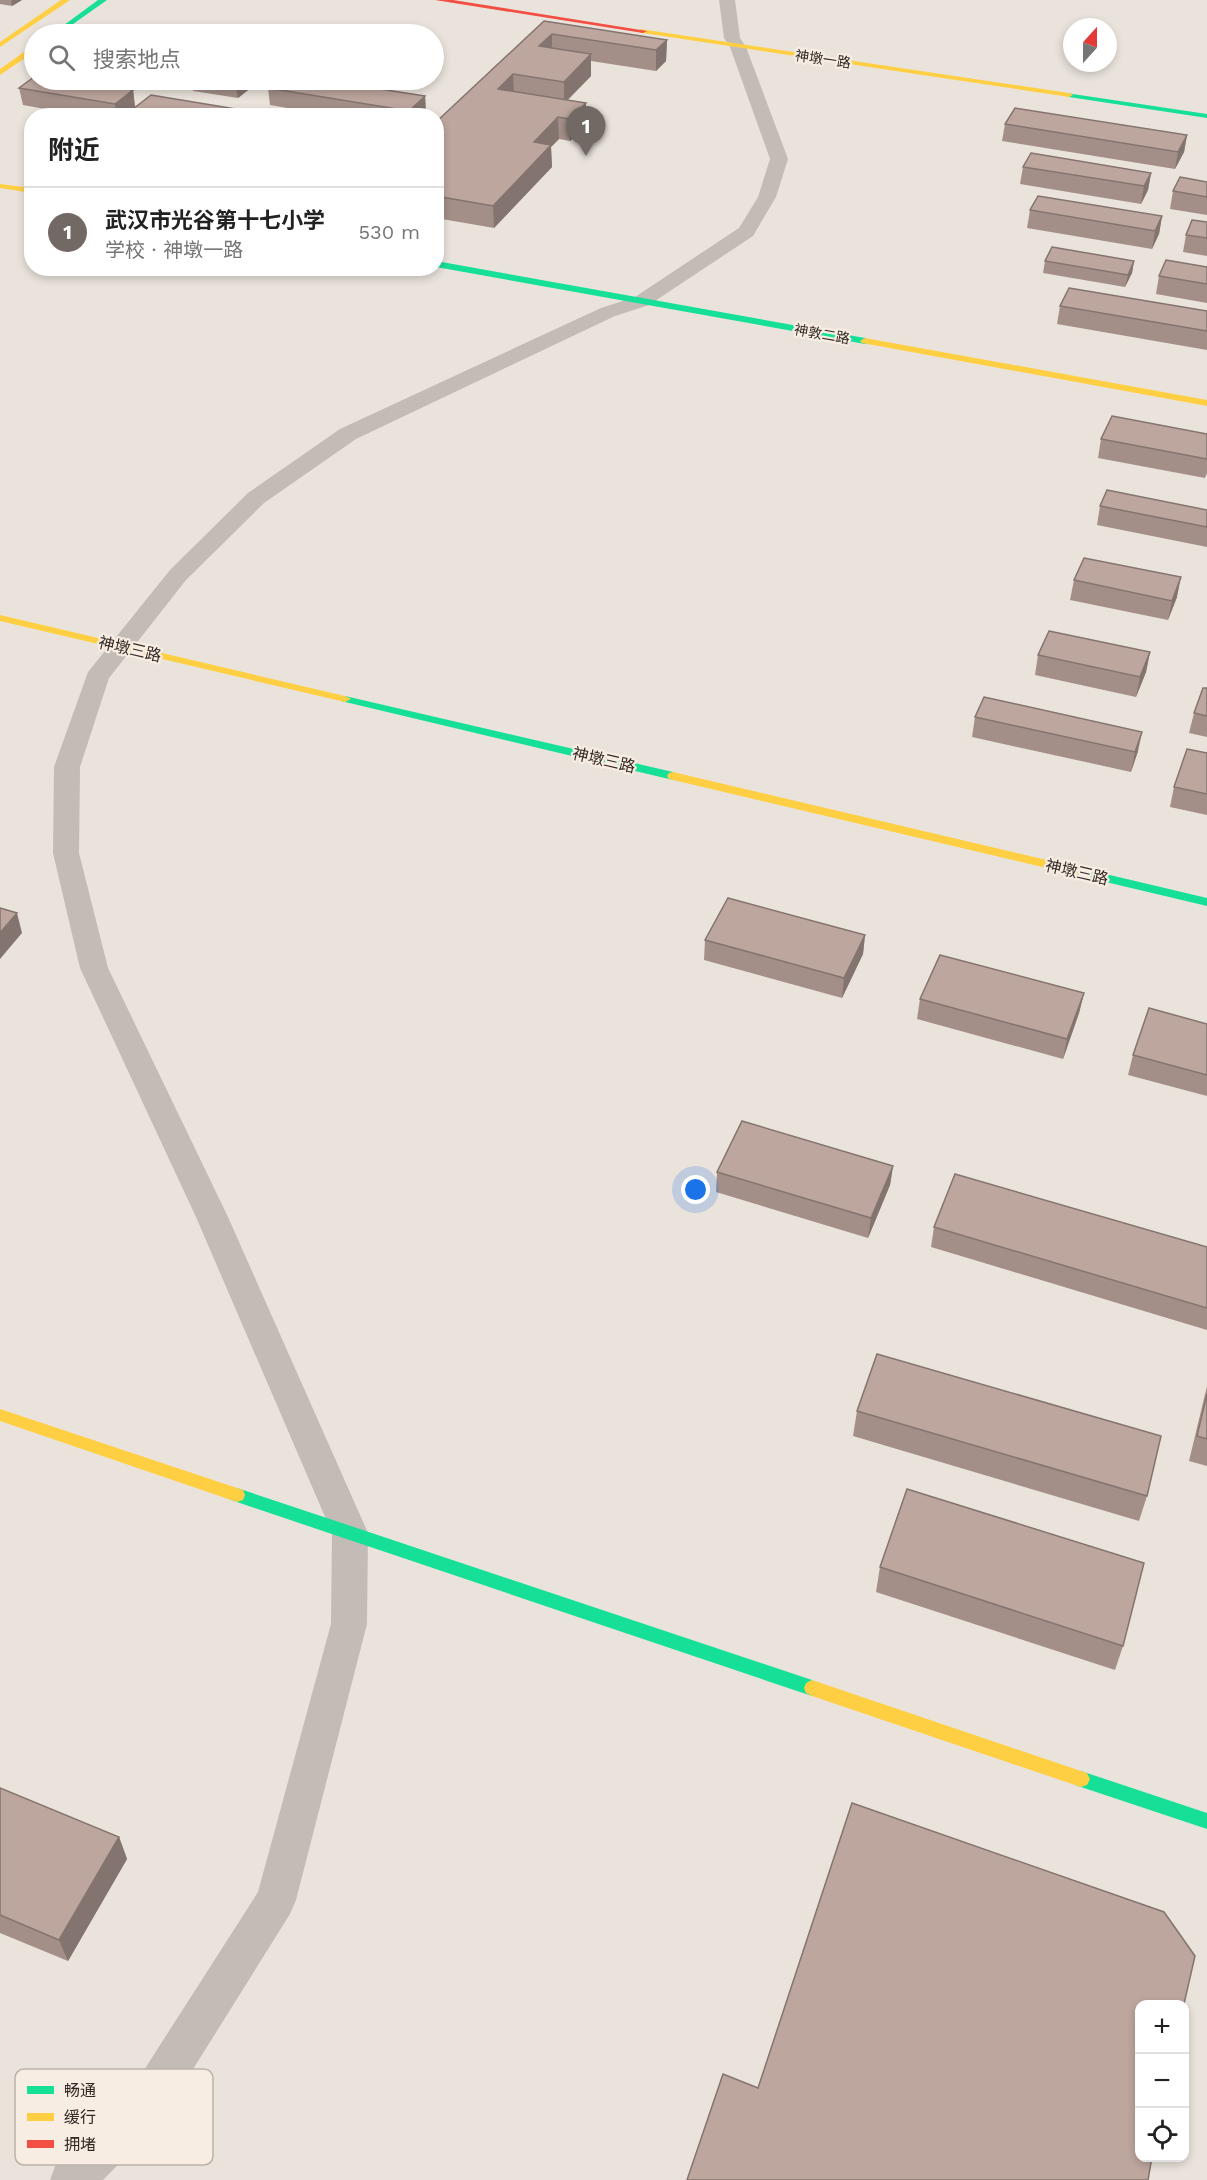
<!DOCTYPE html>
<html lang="zh">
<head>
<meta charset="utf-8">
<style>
  body { margin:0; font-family:"Work Sans","Noto Sans SC",sans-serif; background:#f6f6f6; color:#222 }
  .controls { position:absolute; right:18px; bottom:18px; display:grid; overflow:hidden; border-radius:12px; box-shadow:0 3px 9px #0003 }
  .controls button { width:54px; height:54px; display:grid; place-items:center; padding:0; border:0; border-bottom:2px solid #e0e0e0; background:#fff; color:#222; font:30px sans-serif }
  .compass { position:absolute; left:1063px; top:18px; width:54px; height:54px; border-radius:50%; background:#fff; box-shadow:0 3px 9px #0003; rotate:21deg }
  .you { position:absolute; left:696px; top:1190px; width:21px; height:21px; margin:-15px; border:4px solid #fff; border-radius:50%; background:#1a73e8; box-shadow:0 0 0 9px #1a73e833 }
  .badge { display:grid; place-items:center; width:39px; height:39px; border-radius:50%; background:#726965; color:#fff; font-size:20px; font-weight:700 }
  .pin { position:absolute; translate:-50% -50px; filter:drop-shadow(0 2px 3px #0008) }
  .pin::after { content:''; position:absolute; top:32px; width:21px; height:18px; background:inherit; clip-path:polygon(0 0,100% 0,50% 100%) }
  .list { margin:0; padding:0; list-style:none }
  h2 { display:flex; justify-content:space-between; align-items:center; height:78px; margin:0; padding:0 24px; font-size:26px }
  h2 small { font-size:20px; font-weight:400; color:#767676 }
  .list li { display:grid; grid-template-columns:39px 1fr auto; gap:18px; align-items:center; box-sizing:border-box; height:90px; padding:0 24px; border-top:2px solid #e0e0e0 }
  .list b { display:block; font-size:22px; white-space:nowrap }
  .list p { margin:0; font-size:20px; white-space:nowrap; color:#767676 }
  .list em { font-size:20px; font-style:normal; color:#767676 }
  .icon { flex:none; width:33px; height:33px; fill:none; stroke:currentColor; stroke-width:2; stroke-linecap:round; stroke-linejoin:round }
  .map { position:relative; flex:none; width:1207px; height:2180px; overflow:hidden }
  .search { position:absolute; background:#fff; box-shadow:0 3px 9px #0003; left:24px; top:24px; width:420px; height:66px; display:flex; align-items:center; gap:15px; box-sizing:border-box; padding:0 21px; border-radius:33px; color:#767676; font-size:22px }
  .panel { position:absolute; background:#fff; box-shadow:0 3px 9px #0003; left:24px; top:108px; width:420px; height:168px; border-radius:24px }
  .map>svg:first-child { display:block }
</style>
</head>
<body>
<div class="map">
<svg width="1207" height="2180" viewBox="0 0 1207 2180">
  <rect width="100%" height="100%" fill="#eae3dc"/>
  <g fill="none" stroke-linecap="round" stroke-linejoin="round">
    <path fill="#c2bbb6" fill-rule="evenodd" d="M719 0H735L740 38 746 47 788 159 776 197 753 236 649 305 615 316 356 439 264 503 186 580 109 678 80 767 79 853 108 968 228 1217 368 1533 367 1624 296 1900 290 1914 160 2122 103 2180H50L56 2164 130 2092 258 1892 331 1624 332 1533 196 1217 80 968 53 853 54 767 88 672 170 570 248 493 340 429 601 308 635 297 739 228 758 197 770 159 730 47 724 38Z"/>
    <g fill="#16e098" fill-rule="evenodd">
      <path d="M98 0H107L59 34H52Z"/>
      <path d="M1066 93 1207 114V118L1069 97 1065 95Z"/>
      <path d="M436 261 865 338 870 341 865 344 436 267Z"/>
      <path d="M345 696 673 772 679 776 673 780 341 701V697Z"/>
      <path d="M1076 867 1207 898V906L1072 874 1070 871Z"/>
      <path d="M237 1488 812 1680 818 1683 820 1688 818 1693 812 1696 231 1500 229 1495 231 1490Z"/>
      <path d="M1081 1771 1207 1813V1829L1075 1785 1072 1779 1075 1773Z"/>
    </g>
    <g fill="#ffcf43" fill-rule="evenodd">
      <path d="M61 0H70L0 47V42Z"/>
      <path d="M640 29 1069 93 1073 95 1069 97 643 33H640Z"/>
      <path d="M31 47H34V52L0 75V69Z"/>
      <path d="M0 184 32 188V193L0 188Z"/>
      <path d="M865 338 1207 400V406L862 343 860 341Z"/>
      <path d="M0 615 345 696 351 699 345 702 0 621Z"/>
      <path d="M673 772 1076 867 1082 871 1076 875 669 779 667 776 669 773Z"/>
      <path d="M0 1409 243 1490 245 1495 243 1500 237 1502 0 1421Z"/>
      <path d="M812 1680 1081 1771 1087 1773 1090 1779 1087 1785 1081 1787 812 1696 806 1693 804 1688 806 1683Z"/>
    </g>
    <path fill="#f24e42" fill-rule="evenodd" d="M435 0H453L647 31 643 33Z"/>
  </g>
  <g fill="#a38f88">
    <path d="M0 0H22L12 6 0 4Z"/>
    <path d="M544 21 667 40 666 61 656 71 591 61V76L568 100 586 125 570 141 559 139 551 147 552 167 494 228 436 218V122Z"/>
    <path d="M123 80H172L163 86Z"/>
    <path d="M192 80H251L252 87 238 98 193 91Z"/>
    <path d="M19 88 133 90 135 107 124 116H84L23 105Z"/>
    <path d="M268 88 425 96 426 113 423 116H334L270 105Z"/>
    <path d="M133 109 249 116H134Z"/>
    <path d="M1005 124 1187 135 1184 152 1175 169 1002 141Z"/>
    <path d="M1023 167 1151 173 1148 190 1141 204 1020 184Z"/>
    <path d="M1207 182V215L1170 209 1173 191Z"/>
    <path d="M1030 210 1162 216 1159 234 1152 249 1027 228Z"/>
    <path d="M1207 222V256L1183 252 1186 235Z"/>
    <path d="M1045 261H1134L1132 273 1125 287 1043 273Z"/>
    <path d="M1207 267V303L1156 294 1159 276Z"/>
    <path d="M1060 306 1207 311V350L1057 324Z"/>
    <path d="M1207 434V473L1205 478 1098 458 1101 439Z"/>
    <path d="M1100 506 1207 510V547L1097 525Z"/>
    <path d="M1074 580 1177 597 1168 620 1070 600Z"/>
    <path d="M1150 652 1146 672 1136 697 1035 675 1038 655Z"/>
    <path d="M1207 688V737L1189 733 1194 713Z"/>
    <path d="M975 717 1138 751 1131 772 972 737Z"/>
    <path d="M1207 753V815L1170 807 1174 787Z"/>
    <path d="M865 935 863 954 842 998 704 960 705 940Z"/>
    <path d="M1084 993 1079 1013 1063 1059 917 1019 920 999Z"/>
    <path d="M1207 1024V1096L1128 1075 1133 1055Z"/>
    <path d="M893 1166 890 1185 868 1238 716 1192 717 1172Z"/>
    <path d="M934 1227 1207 1247V1330L931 1247Z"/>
    <path d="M1207 1386V1466L1189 1461Z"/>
    <path d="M857 1411 1147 1496 1139 1521 853 1436Z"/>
    <path d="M880 1567 1123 1646 1115 1670 876 1592Z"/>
    <path d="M0 1788 119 1837 127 1859 68 1961 0 1933Z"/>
  </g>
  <g fill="#84746f">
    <path d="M13 0H22L12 6 11 1Z"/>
    <path d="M552 34V55L539 46Z"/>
    <path d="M667 40 666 61 656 71V50Z"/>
    <path d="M591 54V76L564 103V82Z"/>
    <path d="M513 74 514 95 498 89Z"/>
    <path d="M162 80H172L163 86Z"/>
    <path d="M246 80H251L252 87 238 98 236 87Z"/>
    <path d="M133 90 135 107 124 116H116L115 104Z"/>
    <path d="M425 96 426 113 423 116H409V111Z"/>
    <path d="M586 103V125L570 141V119Z"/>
    <path d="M558 117 559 139 551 147 552 167 494 228 493 206 534 142Z"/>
    <path d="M1187 135 1184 152 1175 169 1178 152Z"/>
    <path d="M1151 173 1148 190 1141 204 1144 186Z"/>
    <path d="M1162 216 1159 234 1152 249 1155 231Z"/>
    <path d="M1134 261 1132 273 1125 287 1128 275Z"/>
    <path d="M1181 577 1177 597 1168 620 1172 601Z"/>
    <path d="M1150 652 1146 672 1136 697 1140 677Z"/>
    <path d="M1142 732 1138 751 1131 772 1135 752Z"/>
    <path d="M17 913 22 933 0 959V933Z"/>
    <path d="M865 935 863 954 842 998 844 978Z"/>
    <path d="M1084 993 1079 1013 1063 1059 1067 1039Z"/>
    <path d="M893 1166 890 1185 868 1238 871 1218Z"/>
    <path d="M119 1837 127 1859 68 1961 59 1940Z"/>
  </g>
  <g fill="#bda69e" stroke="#84746f" stroke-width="1.5">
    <path d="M544 21 667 40 656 50 552 34 539 46 591 54 564 82 513 74 498 89 586 103 570 119 558 117 534 142 551 145 493 206 436 196V122Z"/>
    <path d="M34 77V80H68L133 90 115 104 19 88Z"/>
    <path d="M193 80H246L236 87Z"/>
    <path d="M279 80H322L425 96 409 111 268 88Z"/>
    <path d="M151 95 248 111 243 116H172L133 109Z"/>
    <path d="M1015 108 1187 135 1178 152 1005 124Z"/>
    <path d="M1031 153 1151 173 1144 186 1023 167Z"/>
    <path d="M1180 177 1207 182V197L1173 191Z"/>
    <path d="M1038 196 1162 216 1155 231 1030 210Z"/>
    <path d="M1192 220 1207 222V238L1186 235Z"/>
    <path d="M1052 247 1134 261 1128 275 1045 261Z"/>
    <path d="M1166 260 1207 267V284L1159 276Z"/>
    <path d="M1069 288 1207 311V331L1060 306Z"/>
    <path d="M1112 416 1207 434V459L1101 439Z"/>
    <path d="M1107 490 1207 510V527L1100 506Z"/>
    <path d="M1084 558 1181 577 1172 601 1074 580Z"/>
    <path d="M1049 631 1150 652 1140 677 1038 655Z"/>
    <path d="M1203 688H1207V716L1194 713Z"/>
    <path d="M984 697 1142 732 1135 752 975 717Z"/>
    <path d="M1187 749 1207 753V794L1174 787Z"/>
    <path d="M728 898 865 935 844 978 705 940Z"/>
    <path d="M0 908 17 913 0 933Z"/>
    <path d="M940 955 1084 993 1067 1039 920 999Z"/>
    <path d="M1149 1008 1207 1024V1075L1133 1055Z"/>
    <path d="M742 1121 893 1166 871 1218 717 1172Z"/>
    <path d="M955 1174 1207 1247V1308L934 1227Z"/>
    <path d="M877 1354 1161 1436 1147 1496 857 1411Z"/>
    <path d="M1207 1394V1439L1197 1436Z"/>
    <path d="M907 1489 1144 1563 1123 1646 880 1567Z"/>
    <path d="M0 1788 119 1837 59 1940 0 1915Z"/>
    <path d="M852 1803 1164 1912 1195 1956 1184 2004H1140V2157H1152L1148 2180H687L723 2074 758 2088Z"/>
  </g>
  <g text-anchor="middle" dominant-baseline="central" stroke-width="4.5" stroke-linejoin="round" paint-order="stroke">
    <g font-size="14" fill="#322825" stroke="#f8ede2">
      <text transform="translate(823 59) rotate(8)">神墩一路</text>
      <text transform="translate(822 334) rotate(10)">神敦二路</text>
    </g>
    <g font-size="16" fill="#322825" stroke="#f8ede2">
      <text transform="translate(130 649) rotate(13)">神墩三路</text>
      <text transform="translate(604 760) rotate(13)">神墩三路</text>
      <text transform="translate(1077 872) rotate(13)">神墩三路</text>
    </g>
  </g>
  <rect x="15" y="2069" width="198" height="96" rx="9" fill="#f8ede2" stroke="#bdb2a9" stroke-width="1.5"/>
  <rect x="27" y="2086" width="27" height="8" fill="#16e098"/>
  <rect x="27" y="2113" width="27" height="8" fill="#ffcf43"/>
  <rect x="27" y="2140" width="27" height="8" fill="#f24e42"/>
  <g font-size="16" fill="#322825">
    <text x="64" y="2096">畅通</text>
    <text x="64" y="2123">缓行</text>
    <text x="64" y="2150">拥堵</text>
  </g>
</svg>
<div class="controls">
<button>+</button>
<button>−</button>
<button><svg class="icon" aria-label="locate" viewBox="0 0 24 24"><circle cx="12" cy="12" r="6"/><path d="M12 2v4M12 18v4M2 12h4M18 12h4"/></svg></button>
</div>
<svg class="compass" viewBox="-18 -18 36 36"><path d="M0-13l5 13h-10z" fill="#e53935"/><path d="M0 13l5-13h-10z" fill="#767676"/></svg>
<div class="you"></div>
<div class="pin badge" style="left:586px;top:156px">1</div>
<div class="search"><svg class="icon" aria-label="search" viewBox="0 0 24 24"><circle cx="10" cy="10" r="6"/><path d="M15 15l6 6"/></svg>搜索地点</div>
<section class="panel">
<h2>附近<small></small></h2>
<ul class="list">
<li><span class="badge">1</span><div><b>武汉市光谷第十七小学</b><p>学校 · 神墩一路</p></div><em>530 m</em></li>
</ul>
</section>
</div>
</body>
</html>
